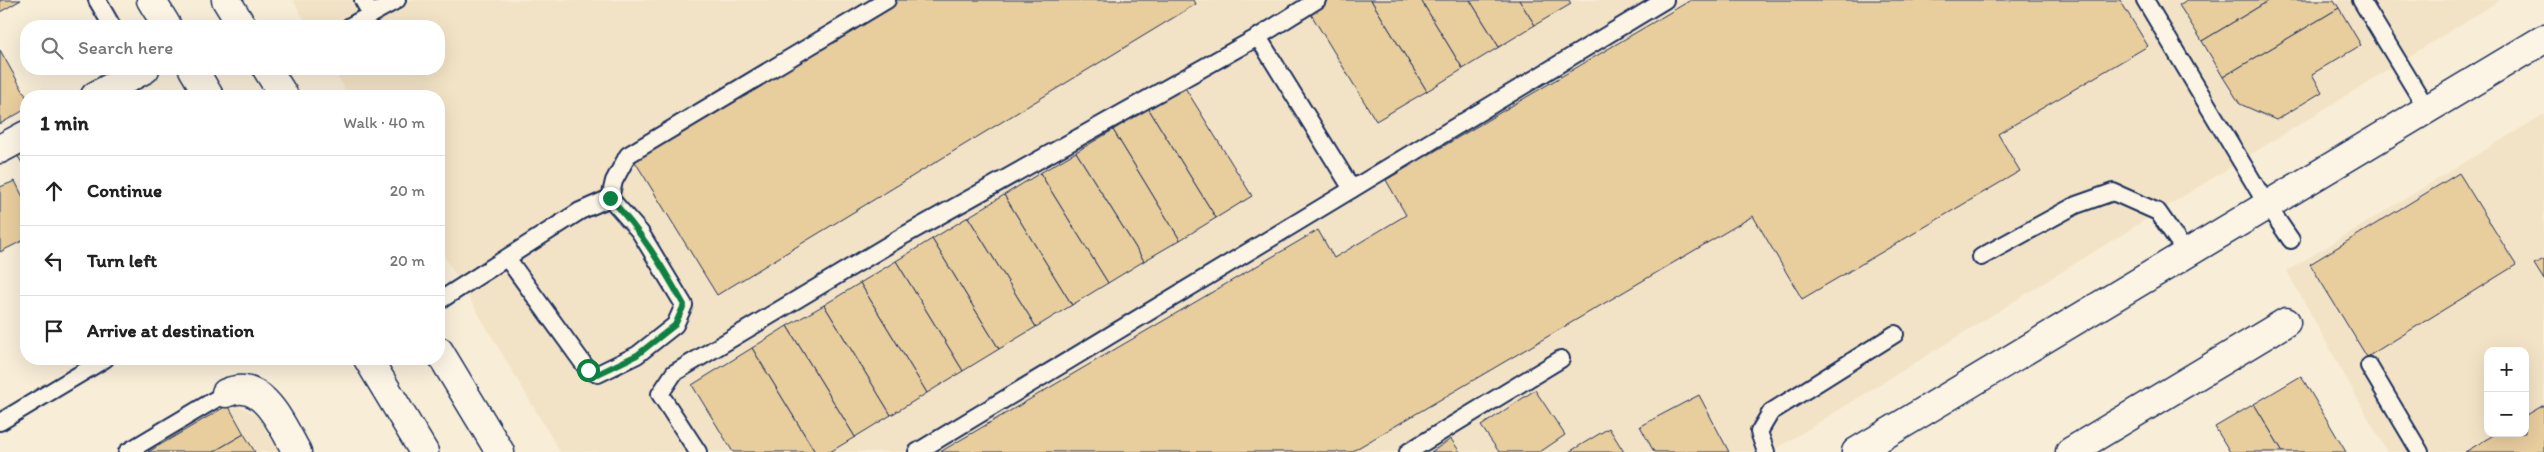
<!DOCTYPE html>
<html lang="en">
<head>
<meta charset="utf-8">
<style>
  body { margin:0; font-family:Itim,sans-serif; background:#f2f2f2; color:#222 }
  .controls { position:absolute; right:15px; bottom:15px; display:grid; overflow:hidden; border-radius:10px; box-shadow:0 5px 20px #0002 }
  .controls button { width:45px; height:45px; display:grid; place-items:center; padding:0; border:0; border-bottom:1px solid #e0e0e0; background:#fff; color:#222; font:25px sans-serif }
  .stop { position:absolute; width:15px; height:15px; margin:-11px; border:4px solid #0b8043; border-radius:50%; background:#fff }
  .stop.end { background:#0b8043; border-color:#fff; box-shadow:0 1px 5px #0008 }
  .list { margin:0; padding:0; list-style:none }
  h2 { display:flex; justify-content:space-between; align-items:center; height:65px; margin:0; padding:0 20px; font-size:21px }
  h2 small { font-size:16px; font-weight:400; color:#767676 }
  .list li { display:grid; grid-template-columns:32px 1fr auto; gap:15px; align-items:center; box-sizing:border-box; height:70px; padding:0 20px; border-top:1px solid #e0e0e0 }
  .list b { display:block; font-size:19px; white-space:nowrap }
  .list em { font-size:16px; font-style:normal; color:#767676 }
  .icon { flex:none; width:28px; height:28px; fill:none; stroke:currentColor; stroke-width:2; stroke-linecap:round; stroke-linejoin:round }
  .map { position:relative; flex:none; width:2544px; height:452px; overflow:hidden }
  .search { position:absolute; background:#fff; box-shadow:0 5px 20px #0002; left:20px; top:20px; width:425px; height:55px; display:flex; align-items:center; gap:12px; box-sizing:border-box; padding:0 18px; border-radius:20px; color:#767676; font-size:19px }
  .panel { position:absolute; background:#fff; box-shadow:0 5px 20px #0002; left:20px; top:90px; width:425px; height:275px; border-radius:20px }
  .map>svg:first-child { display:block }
</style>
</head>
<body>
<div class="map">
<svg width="2544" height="452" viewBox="0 0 2544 452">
  <rect width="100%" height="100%" fill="#f8edd7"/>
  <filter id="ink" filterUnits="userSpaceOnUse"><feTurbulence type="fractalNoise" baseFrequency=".02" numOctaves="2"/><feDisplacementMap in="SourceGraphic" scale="10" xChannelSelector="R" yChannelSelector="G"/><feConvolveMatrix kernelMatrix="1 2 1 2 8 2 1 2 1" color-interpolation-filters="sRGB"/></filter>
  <g filter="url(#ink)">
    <g fill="#f3e3c6" fill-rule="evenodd">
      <path d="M293 0H2500L1771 452H560L439 247V96H349L333 69H439V26H308Z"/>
      <path d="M2544 114V452H2387L2287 271ZM2488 351H2525V433H2488Z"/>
      <path d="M230 401 257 415 279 452H141Z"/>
    </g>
    <g fill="#e8cd9d" stroke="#1b2f5e">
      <path d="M0 0H21L0 12Z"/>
      <path d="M897 0H1194L1196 4 717 295 634 160Z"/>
      <path d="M1327 0H1371L1427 91 1376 121 1309 11Z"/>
      <path d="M1371 0H1421L1463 69 1427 91Z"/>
      <path d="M1421 0H1470L1499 47 1463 69Z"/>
      <path d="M1470 0H1519L1535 25 1499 47Z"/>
      <path d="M1519 0H1569L1571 4 1535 25Z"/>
      <path d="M1691 0H2120L2148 46 1998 134 2020 171 1802 299 1753 216 1351 452H940L1318 230 1334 258 1406 215 1386 180Z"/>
      <path d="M2187 0H2270L2202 41 2179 5Z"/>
      <path d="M2270 0H2334L2339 8 2223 77 2202 41Z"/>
      <path d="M2339 8 2361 45 2312 74 2322 92 2276 120 2240 104 2223 77Z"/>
      <path d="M0 50 26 96V109L0 124Z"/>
      <path d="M1184 86 1252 196 1216 218 1148 108Z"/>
      <path d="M1148 108 1216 218 1180 240 1113 130Z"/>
      <path d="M1113 130 1180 240 1144 261 1076 152Z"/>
      <path d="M26 144V169L15 152Z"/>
      <path d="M1076 152 1144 261 1108 283 1040 173Z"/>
      <path d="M1040 173 1108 283 1072 305 1004 195Z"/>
      <path d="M2459 173 2516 265 2367 357 2310 264Z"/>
      <path d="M15 181 26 203V239L0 252V187Z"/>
      <path d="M1004 195 1072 305 1036 327 968 217Z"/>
      <path d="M968 217 1036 327 999 349 932 239Z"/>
      <path d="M932 239 999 349 963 371 896 261Z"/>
      <path d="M2544 259V280L2534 264Z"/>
      <path d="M896 261 963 371 927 393 860 283Z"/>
      <path d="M860 283 927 393 891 415 824 305Z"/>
      <path d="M824 305 891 415 855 437 787 326Z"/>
      <path d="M787 326 855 437 830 452H815L752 348Z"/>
      <path d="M752 348 815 452H733L692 385Z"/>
      <path d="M2301 376 2346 452H2283L2254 404Z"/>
      <path d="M1535 390 1565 435 1540 452H1499L1481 426Z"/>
      <path d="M1699 395 1729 452H1654L1640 426Z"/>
      <path d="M2254 404 2283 452H2230L2215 427Z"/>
      <path d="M228 405 244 434 213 452H148Z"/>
      <path d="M2544 405V452H2465L2497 433H2525V416Z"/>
      <path d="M1609 428 1624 452H1569Z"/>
      <path d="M244 434 255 452H213Z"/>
      <path d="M1451 439 1460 452H1431Z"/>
    </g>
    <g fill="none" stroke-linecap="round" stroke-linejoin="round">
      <defs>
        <g id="lane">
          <path d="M97 0 112 26"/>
          <path d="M363 0 371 14"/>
          <path d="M2145 0 2267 205 2291 240"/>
          <path d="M2361 0 2427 109"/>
          <path d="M350 26 397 0"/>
          <path d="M1258 37 1352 189"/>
          <path d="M1981 257 2076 205 2113 192 2158 212 2187 254"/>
          <path d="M507 258 588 370 598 374 637 355 675 325 684 305 640 232 610 198"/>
          <path d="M439 301 580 211 610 198 614 181 628 155 887 0"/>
          <path d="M2369 366 2420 452"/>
          <path d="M0 422 105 359"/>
          <path d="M127 452 226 393"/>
          <path d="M698 452 660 394 674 373 903 236 1258 37 1317 0"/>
          <path d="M917 452 1665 0"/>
          <path d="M1408 452 1561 359"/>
          <path d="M1766 452 1759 432 1771 412 1895 334"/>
        </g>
        <g id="street">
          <path d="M95 96 145 69"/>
          <path d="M0 149 26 135"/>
          <path d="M226 393C263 377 282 426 297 452"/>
          <path d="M1856 452 2544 39"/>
          <path d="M2070 452 2286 322"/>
        </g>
        <g id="secondary">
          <path d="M151 0 167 26"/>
          <path d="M226 0 242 26"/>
          <path d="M193 69 209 96"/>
          <path d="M267 69 284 96"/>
          <path d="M439 351 500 452"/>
          <path d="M368 359 424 452"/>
        </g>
      </defs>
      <use href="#lane" stroke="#1b2f5e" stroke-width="20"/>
      <use href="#street" stroke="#1b2f5e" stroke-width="31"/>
      <use href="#secondary" stroke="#1b2f5e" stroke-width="31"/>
      <use href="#lane" stroke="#fcf5e5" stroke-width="16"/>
      <use href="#street" stroke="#fcf5e5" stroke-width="28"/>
      <use href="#secondary" stroke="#fcf5e5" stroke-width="28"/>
    </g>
  </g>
  <g fill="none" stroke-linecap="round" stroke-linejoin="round" filter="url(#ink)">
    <path stroke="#0b8043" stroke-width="6" d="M588 370 598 374 637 355 675 325 684 305C661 264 642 233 610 198"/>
  </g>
</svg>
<div class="controls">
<button>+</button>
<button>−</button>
</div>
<div class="stop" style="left:588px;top:370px"></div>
<div class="stop end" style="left:610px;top:198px"></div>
<div class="search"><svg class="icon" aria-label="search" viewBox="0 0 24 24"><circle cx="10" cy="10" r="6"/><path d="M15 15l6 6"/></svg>Search here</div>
<section class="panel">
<h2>1 min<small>Walk · 40 m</small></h2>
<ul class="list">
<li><svg class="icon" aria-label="ahead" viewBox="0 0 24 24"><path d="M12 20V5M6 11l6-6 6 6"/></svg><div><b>Continue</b></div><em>20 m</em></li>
<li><svg class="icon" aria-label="left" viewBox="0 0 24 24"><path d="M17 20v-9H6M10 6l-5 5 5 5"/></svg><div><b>Turn left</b></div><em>20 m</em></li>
<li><svg class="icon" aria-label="arrive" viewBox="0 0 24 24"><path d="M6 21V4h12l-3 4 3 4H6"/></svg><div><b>Arrive at destination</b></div></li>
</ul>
</section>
</div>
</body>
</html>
